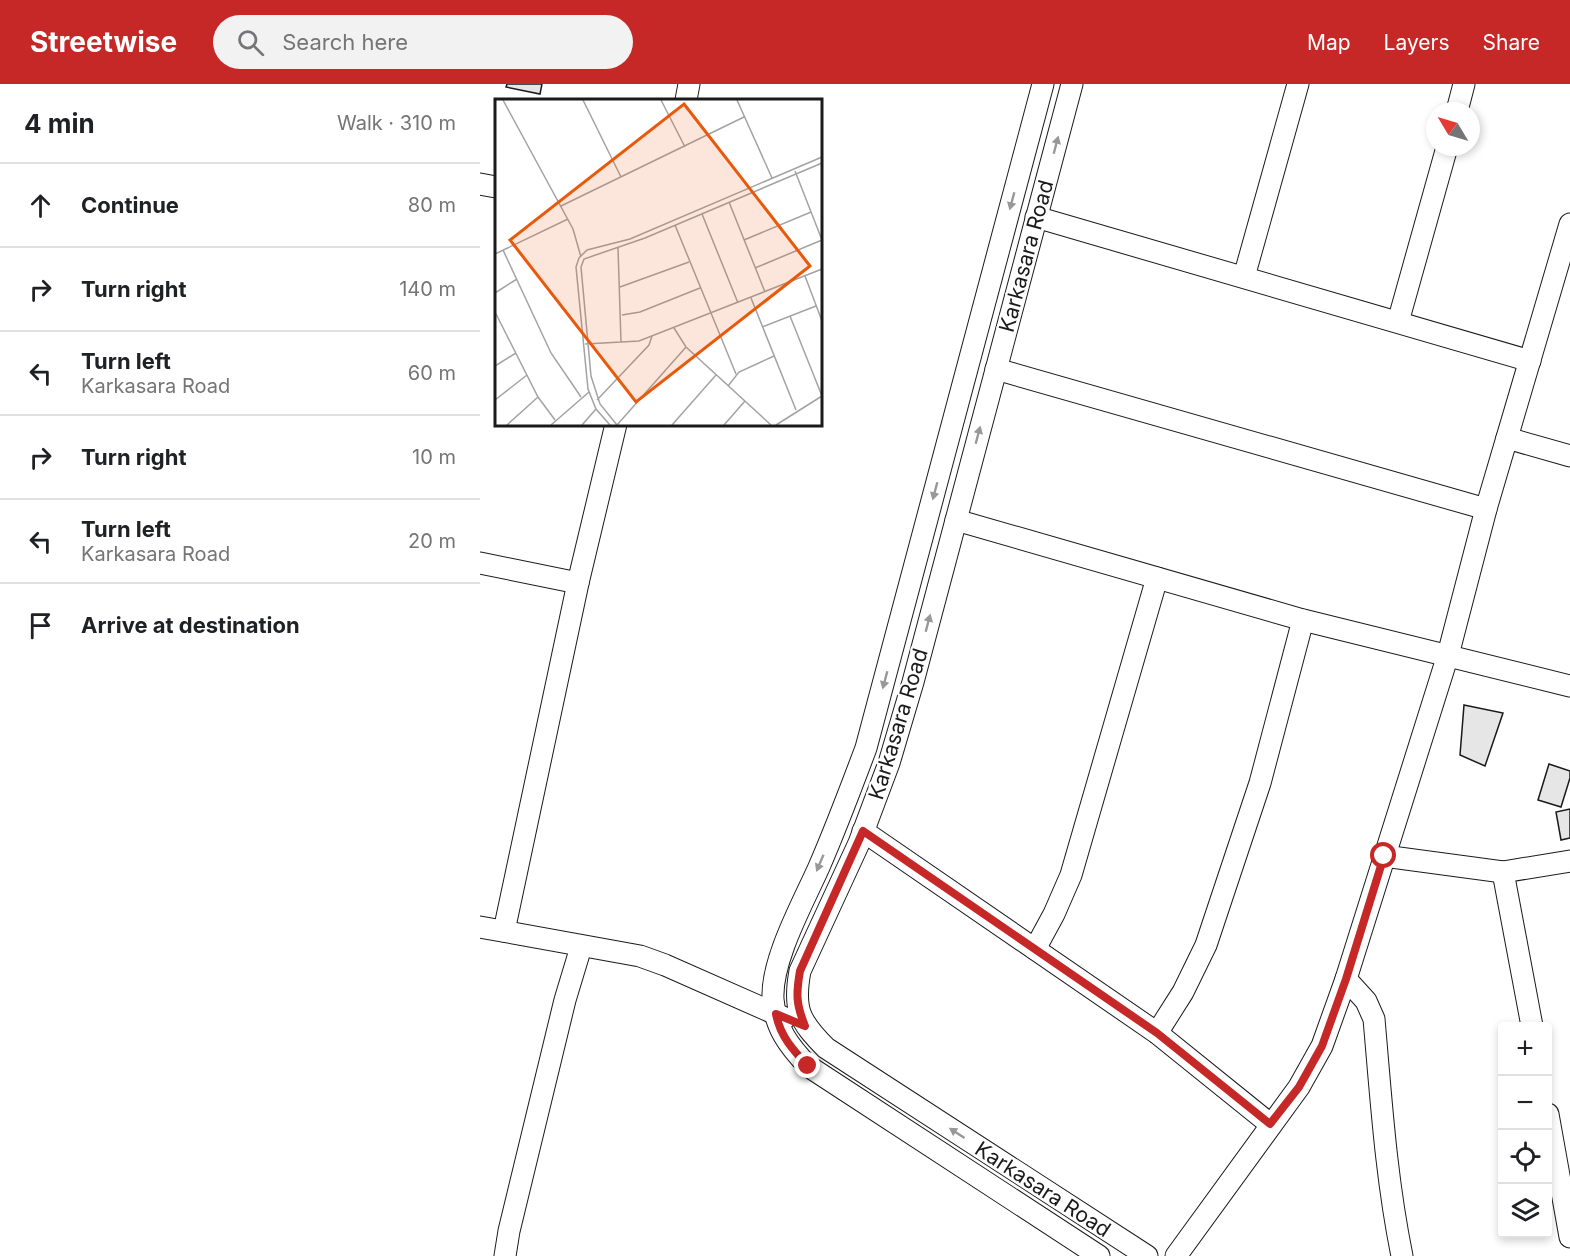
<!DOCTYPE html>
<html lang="en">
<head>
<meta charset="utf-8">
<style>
  body { margin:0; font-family:Inter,sans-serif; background:#f2f2f2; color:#202124 }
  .controls { position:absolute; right:18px; bottom:18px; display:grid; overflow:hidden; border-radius:6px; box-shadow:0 3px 9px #0003 }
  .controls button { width:54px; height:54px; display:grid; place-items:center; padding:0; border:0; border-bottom:2px solid #e0e0e0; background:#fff; color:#202124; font:30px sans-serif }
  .compass { position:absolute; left:946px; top:18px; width:54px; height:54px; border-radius:50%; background:#fff; box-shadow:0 3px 9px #0003; rotate:308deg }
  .stop { position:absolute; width:18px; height:18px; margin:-14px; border:4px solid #c62828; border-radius:50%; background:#fff }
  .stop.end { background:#c62828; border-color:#fff; box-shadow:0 2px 6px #0008 }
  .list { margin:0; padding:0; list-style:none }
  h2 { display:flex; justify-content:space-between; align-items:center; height:78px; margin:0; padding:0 24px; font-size:26px }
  h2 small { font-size:20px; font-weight:400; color:#757577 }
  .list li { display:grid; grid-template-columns:39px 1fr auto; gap:18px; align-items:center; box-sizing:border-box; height:84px; padding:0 24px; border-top:2px solid #e0e0e0 }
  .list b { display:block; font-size:22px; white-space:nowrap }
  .list p { margin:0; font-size:20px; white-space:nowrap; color:#757577 }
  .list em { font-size:20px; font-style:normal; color:#757577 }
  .icon { flex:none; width:33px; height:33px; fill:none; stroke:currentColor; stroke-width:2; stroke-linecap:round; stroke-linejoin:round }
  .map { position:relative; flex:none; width:1090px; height:1172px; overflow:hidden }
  header { display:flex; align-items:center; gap:36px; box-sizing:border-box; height:84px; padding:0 30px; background:#c62828; color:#fff }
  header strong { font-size:28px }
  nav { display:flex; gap:33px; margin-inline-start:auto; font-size:21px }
  .search { width:420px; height:54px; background:#f2f2f2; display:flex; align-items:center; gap:15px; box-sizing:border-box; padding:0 21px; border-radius:33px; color:#757577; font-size:22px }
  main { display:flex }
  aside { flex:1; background:#fff }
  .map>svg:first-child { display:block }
</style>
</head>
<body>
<header>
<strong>Streetwise</strong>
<div class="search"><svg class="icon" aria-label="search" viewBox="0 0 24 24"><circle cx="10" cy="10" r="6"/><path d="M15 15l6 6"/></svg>Search here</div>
<nav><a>Map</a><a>Layers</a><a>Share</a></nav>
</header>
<main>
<aside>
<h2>4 min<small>Walk · 310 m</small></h2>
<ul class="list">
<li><svg class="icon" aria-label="ahead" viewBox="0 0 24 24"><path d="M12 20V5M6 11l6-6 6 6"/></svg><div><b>Continue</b></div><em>80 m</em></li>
<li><svg class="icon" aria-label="right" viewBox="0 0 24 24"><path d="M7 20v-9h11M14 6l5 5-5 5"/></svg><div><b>Turn right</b></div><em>140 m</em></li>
<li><svg class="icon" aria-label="left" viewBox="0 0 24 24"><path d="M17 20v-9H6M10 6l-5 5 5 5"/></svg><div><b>Turn left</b><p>Karkasara Road</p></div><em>60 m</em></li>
<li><svg class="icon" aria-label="right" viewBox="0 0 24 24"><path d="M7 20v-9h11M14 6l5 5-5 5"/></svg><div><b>Turn right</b></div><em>10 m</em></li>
<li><svg class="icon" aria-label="left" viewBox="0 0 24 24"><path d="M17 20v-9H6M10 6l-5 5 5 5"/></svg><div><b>Turn left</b><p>Karkasara Road</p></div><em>20 m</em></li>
<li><svg class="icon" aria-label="arrive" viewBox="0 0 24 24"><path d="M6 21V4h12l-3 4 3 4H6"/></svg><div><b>Arrive at destination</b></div></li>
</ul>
</aside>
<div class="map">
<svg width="1090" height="1172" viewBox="0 0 1090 1172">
  <rect width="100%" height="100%" fill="#fff"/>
  <g fill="#e6e6e6" stroke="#1a1a1a" stroke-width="1.5">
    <path d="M27 0H62L60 10 26 3Z"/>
    <path d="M984 621 1023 629 1005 682 980 671Z"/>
    <path d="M1069 680 1090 687V694L1081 723 1058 716Z"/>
    <path d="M1090 725V754L1081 756 1076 728Z"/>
  </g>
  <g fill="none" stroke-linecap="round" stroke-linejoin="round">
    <defs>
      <g id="minor">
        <path d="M563 0 386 664C371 704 356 744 339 783 323 819 291 876 293 915 295 944 309 962 328 982L619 1172"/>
        <path d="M592 0 433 598 409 679 379 759 320 887C313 925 319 937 346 964L667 1172"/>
        <path d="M206 16 209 0"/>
        <path d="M977 27 984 0"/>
        <path d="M0 100 16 103"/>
        <path d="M556 133 1050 277"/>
        <path d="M764 193 818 0"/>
        <path d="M918 238 967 63"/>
        <path d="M516 285 1006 425"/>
        <path d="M1027 354 1090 372"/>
        <path d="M476 436 823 536 1090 602"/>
        <path d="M0 479 98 499"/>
        <path d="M383 747 677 949 790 1040"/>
        <path d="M904 772 1023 788 1090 777"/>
        <path d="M1023 788 1052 942"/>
        <path d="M0 843 160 872 185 881 305 934"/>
        <path d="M24 847 98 499 136 340"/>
        <path d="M555 865 574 830 591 791 677 494"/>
        <path d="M866 895 886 917 894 935C901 1014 906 1094 922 1172"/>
        <path d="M677 949 703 908 726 861 780 699 823 536"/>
        <path d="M1068 1030 1090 1153"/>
        <path d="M25 1172 29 1147 85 916 101 863"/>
        <path d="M696 1172 819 1003 842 962 866 895 968 571 1006 425 1090 140"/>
      </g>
    </defs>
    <use href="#minor" stroke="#1a1a1a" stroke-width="23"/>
    <use href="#minor" stroke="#fff" stroke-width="21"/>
  </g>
  <defs><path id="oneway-solid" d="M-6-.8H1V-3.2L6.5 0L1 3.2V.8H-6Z" transform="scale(1.5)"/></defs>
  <g fill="#989898">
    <use href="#oneway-solid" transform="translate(576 61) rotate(-75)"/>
    <use href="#oneway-solid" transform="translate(532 117) rotate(105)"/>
    <use href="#oneway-solid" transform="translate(498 351) rotate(-75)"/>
    <use href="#oneway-solid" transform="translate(455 407) rotate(105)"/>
    <use href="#oneway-solid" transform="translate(448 539) rotate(-75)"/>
    <use href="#oneway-solid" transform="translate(405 596) rotate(105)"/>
    <use href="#oneway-solid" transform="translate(340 779) rotate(113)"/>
    <use href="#oneway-solid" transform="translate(477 1049) rotate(-147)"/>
  </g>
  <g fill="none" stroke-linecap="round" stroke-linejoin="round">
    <path stroke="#c62828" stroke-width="8" d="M328 982C313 966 300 952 296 930L325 942C316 920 316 910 320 887L383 747 677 949 790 1040 819 1003 842 962 866 895 904 772"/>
  </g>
  <g text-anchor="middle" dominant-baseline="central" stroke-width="4.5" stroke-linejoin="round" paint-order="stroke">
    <g font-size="21" fill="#1a1a1a" stroke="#fff">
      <text transform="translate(546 172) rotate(-75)">Karkasara Road</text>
      <text transform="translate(418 640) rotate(-73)">Karkasara Road</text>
      <text transform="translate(563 1105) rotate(33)">Karkasara Road</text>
    </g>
  </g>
  <g transform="translate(15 15)">
    <rect width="327" height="327" fill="#fff"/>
    <path fill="none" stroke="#a3a3a3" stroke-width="1.5" d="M8 1 78 130 86 158M88 1 126 78M166 1 190 48M242 1 277 79M300 72 327 141M234 103 270 193M66 107 249 18M207 115 243 204M180 126 241 275M249 141 316 113M123 149 126 243M8 151 56 254 86 298M0 155 73 120M260 169 327 141M310 177 327 222M125 188 194 163M0 194 22 180M256 199 301 311M0 213 43 298 60 321M127 216 145 213 205 189M295 217 327 297M267 228 321 207M179 229 191 248 276 326M90 245 144 242 327 170M0 267 21 254M233 287 244 273 279 257M0 301 32 276M102 301 154 246 157 237M12 326 43 298M56 326 94 293M87 326 101 310M115 326 101 310 93 290 81 168 84 159 92 151 135 140 327 58M122 326 105 305 96 277 86 168 89 160 150 139 327 64M122 326 191 248M177 326 221 276M229 326 250 302M281 326 327 297"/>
    <path fill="#e8590c" fill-opacity="0.15" stroke="#e8590c" stroke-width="3" d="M189 5 315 167 141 303 15 141Z"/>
    <rect width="327" height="327" fill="none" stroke="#1a1a1a" stroke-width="3"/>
  </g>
</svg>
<div class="controls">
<button>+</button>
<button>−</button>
<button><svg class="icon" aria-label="locate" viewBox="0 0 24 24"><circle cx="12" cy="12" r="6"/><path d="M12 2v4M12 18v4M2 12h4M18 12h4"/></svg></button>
<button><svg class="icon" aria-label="layers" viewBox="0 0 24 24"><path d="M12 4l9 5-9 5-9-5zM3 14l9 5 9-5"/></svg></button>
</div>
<svg class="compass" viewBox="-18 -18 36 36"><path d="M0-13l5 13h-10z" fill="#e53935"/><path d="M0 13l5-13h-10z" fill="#757577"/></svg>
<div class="stop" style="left:904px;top:772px"></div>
<div class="stop end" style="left:328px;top:982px"></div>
</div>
</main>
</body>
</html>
